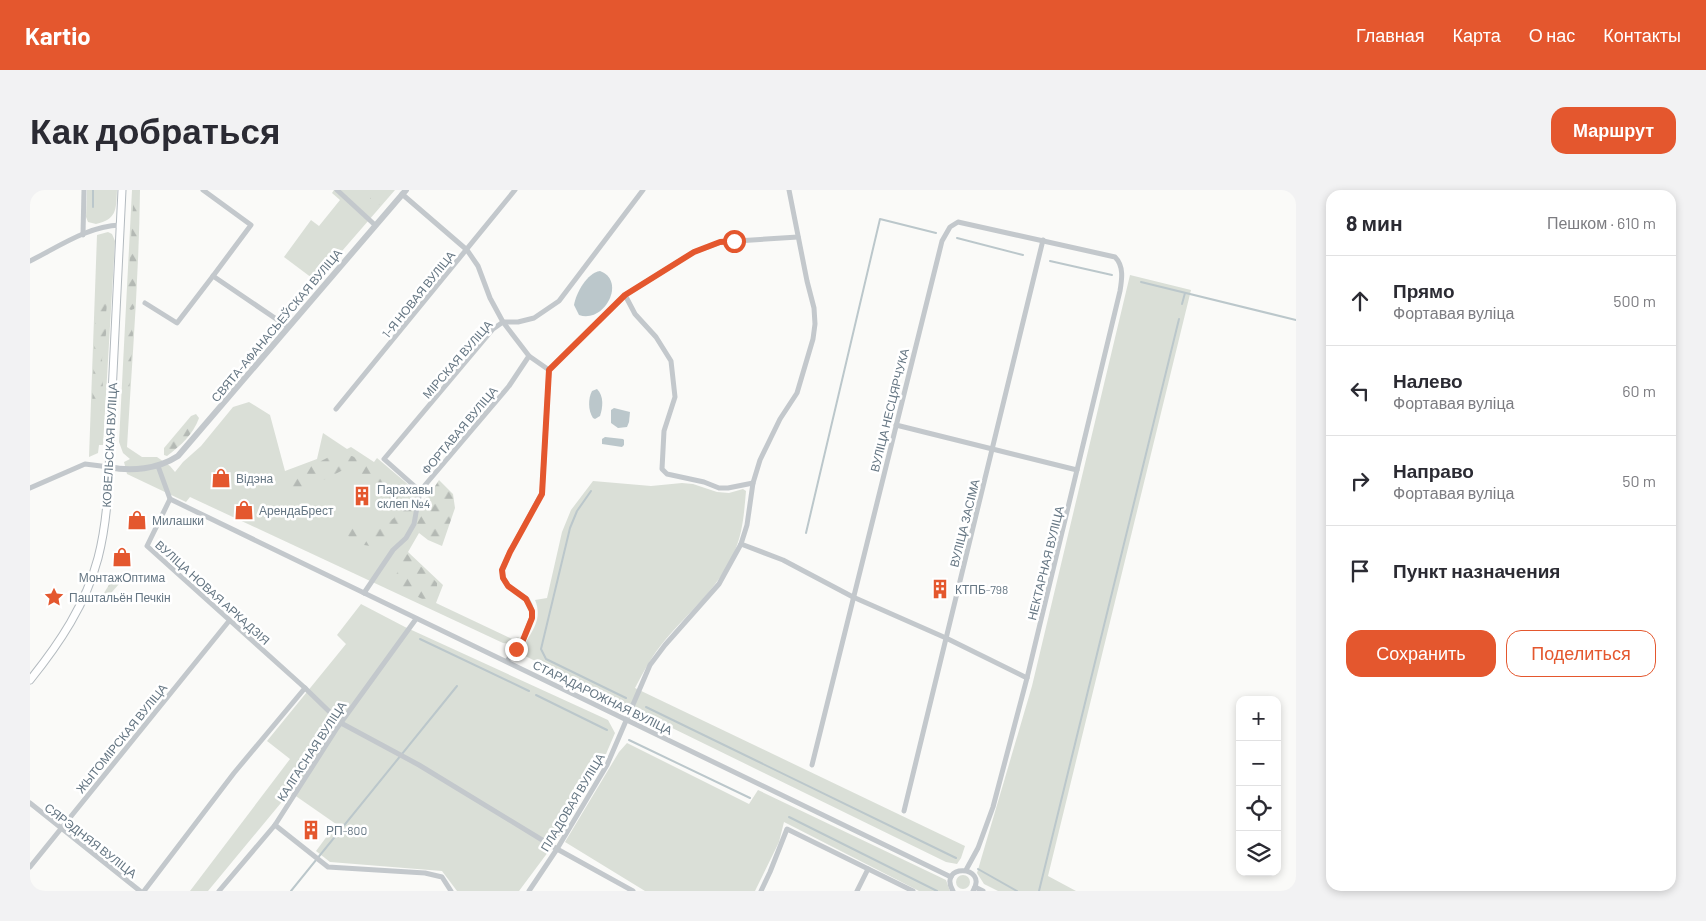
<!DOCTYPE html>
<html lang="ru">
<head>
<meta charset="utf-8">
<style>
  body { margin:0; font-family:Barlow,sans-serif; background:#f2f2f3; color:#2b2b33 }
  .controls { position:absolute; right:15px; bottom:15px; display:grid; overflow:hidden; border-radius:10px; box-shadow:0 2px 8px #0003 }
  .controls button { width:45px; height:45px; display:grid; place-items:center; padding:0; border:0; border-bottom:1px solid #e1e1e2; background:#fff; color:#2b2b33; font:25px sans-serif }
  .stop { position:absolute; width:15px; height:15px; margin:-11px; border:4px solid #e4572e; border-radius:50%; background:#fff }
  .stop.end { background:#e4572e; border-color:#fff; box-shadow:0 1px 5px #0008 }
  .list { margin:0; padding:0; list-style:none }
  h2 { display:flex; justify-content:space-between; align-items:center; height:65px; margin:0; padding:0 20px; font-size:21px }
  h2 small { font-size:16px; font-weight:400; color:#7c7c81 }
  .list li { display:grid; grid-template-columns:32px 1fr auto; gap:15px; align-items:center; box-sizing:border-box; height:90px; padding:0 20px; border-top:1px solid #e1e1e2 }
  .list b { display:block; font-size:19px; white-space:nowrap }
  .list p { margin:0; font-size:16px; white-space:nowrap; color:#7c7c81 }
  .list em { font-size:16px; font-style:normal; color:#7c7c81 }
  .actions { display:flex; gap:10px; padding:15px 20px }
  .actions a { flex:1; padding:11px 0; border:1px solid #e4572e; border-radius:15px; text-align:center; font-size:18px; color:#e4572e }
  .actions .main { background:#e4572e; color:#fff }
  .icon { flex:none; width:28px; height:28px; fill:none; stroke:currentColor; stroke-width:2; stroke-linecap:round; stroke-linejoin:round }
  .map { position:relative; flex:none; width:1266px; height:701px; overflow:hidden; border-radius:15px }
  header { display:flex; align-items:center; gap:30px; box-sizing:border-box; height:70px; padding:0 25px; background:#e4572e; color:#fff }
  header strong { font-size:24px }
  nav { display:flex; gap:28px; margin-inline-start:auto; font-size:18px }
  .intro { display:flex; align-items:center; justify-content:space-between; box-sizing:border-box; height:120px; padding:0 30px }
  h1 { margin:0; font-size:35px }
  .button { padding:12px 22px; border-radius:15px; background:#e4572e; color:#fff; font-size:18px; font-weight:700 }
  main { display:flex; gap:30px; padding:0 30px }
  aside { flex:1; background:#fff; border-radius:15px; box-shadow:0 2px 8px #0003 }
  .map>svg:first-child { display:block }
</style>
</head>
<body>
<header>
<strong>Kartio</strong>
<nav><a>Главная</a><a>Карта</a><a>О нас</a><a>Контакты</a></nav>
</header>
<div class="intro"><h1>Как добраться</h1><a class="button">Маршрут</a></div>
<main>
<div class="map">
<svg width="1266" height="701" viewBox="0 0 1266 701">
  <defs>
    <pattern id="forest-firs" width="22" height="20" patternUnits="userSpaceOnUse" patternTransform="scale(1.25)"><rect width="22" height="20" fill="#dadfd7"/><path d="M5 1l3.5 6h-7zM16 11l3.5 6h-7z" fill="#b4b9b4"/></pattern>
  </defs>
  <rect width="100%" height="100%" fill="#fafaf8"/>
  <g fill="#dadfd7">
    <path d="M57 0H87C86 20 87 29 66 34L58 32 56 27Z"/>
    <path d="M102 0H110C109 86 102 171 97 257L112 267H127L140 276 145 282 153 272 171 256 203 217 219 212 240 225 255 281 287 269 293 243 317 259 321 257 344 272 347 268 387 302 391 312 388 326 389 343 378 362 413 395 406 413 482 449 489 447 484 454 473 453 160 307 156 312 97 284 94 272 100 269 93 263 89 252Z"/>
    <path d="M304 0H365L286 91 254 67 281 30 289 36 310 10 302 3Z"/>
    <path d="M78 42 82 44 85 51 73 255H69L68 263 59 267 67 45Z"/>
    <path d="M1100 85 1161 100 1018 686 1046 701H968L954 694 947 683 1002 496Z"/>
    <path d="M563 291 621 296 652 293 663 294 687 302 699 303 713 299 716 301C714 323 713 344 703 365 688 398 659 422 636 449 623 464 614 481 605 498L935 656 931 668 927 674 916 672 493 465C490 450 516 436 505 410L517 408 532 342 541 320Z"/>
    <path d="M331 414 375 437 578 530 585 543 576 564 527 650 489 701H427L412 681 300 672 286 661 306 634 260 602 178 701H160L260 569 237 551 316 454 307 445Z"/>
    <path d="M597 553 719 614 728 600 916 690 920 701H889L754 632 749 652 725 701H615L535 652 589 562Z"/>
    <circle cx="933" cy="692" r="7"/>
  </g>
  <g fill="url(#forest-firs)">
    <path d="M104 0H109V7L105 115 104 119 101 120 98 118 97 115Z"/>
    <path d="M348 0H358L359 3 349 15 343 17 340 13V8Z"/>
    <path d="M76 98 78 106 76 123V144L72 169 73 189 72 215 70 222 66 225 63 222 62 216 66 115 69 102Z"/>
    <path d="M98 138H101L103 143 99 203 95 206 93 202 96 142Z"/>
    <path d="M166 224 169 228C163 245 151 255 137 266L134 265V258L161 226Z"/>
    <path d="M303 265 322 266 362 286 377 302 385 316 382 330 372 344 364 347 353 358 334 355 319 347 317 344 320 337 327 331 332 334 337 342 346 341 364 328 367 319 330 284 321 278 315 279 266 304 261 301 258 292 263 285Z"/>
    <path d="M409 290 423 304 425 318 412 356 398 350 389 343 387 336 388 325 391 312 400 304Z"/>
    <path d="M368 362H375L398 383 407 393V402L400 410H394L367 396 365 387 368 381 364 370Z"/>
    <path d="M94 382 96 385 95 390 89 394 75 410 73 408 74 403 85 385Z"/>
  </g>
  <g fill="#bbc7cb">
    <path d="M570 81C597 91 574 134 549 125L544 115C546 103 557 83 570 81Z"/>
    <path d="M567 199C574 206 573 217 570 226L565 229 563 228C558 221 558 208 562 201Z"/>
    <path d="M584 218 600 222 599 232 597 237 588 238 581 233V220Z"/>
    <path d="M575 247 593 249 594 250V255L592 257 572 254V249Z"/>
  </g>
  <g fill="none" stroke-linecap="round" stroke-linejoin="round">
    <g stroke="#bbc7cb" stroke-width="2">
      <path d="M63 17V0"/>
      <path d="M927 48 993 65"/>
      <path d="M1020 71 1082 85"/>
      <path d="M1111 92 1266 130"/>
      <path d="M1152 114 1155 103"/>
      <path d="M561 301 547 321 540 338 511 459 516 469 596 508"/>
      <path d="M776 343 850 29 906 43"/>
      <path d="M390 449 499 501"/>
      <path d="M506 505 577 540"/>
      <path d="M616 517 926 668"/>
      <path d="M599 550 720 608"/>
      <path d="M759 627 907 701"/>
      <path d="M948 679 987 701"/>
      <path d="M261 701 427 496"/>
      <path d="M1009 701 1149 129"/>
    </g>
    <defs>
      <path id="secondary" d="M0 490C29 454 56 414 68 368 80 322 79 272 81 224 85 150 88 75 92 0"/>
    </defs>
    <use href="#secondary" stroke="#b3babf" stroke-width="9"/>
    <g stroke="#c3c8cc" stroke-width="5">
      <path d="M173 0 221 35 183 86 258 137"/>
      <path d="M307 0 345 35"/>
      <path d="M372 4 437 60 448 76 460 108 473 132 499 166 519 180"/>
      <path d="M53 45 54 0"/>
      <path d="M0 71C28 57 58 36 90 35"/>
      <path d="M595 105 605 124 626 147 641 171 645 207 634 241 632 279 637 284 674 292 689 298H698L723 293"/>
      <path d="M115 113 147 133 183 86"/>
      <path d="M306 219 485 0"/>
      <path d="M866 235 1047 280"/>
      <path d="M128 276 140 309 921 687"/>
      <path d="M0 298 55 274 79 277"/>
      <path d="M390 301 354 269 463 139 473 132H488L504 128 529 111 613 0"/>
      <path d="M140 309 117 356 275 498 311 533 389 575 527 659 603 701"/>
      <path d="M711 354 753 370 823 407 916 448 997 488"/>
      <path d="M334 403 363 360 376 348 384 334 390 301 479 196 499 166"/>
      <path d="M477 471 493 450 502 427V421L500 415 497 409 478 396 473 388 472 380 480 362 512 303 519 180 595 105 664 62 691 52 768 47"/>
      <path d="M782 575 912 51 920 37 928 32 1085 67C1094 76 1092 89 1090 101L997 488 963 617 948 658 936 680"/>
      <path d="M0 613 110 701"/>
      <path d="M874 621 1013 50"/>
      <path d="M245 635 298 677 395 683 412 687 421 701"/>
      <path d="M0 677 199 431"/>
      <path d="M945 697 953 701"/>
      <path d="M114 701 204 583 275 498"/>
      <path d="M189 701 245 635 307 538 386 429"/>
      <path d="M499 701 527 659 577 575 620 475 635 455 689 394 711 354 717 335 723 293 730 270 750 229 767 203 783 149 785 134 784 118 777 91 759 0"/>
      <path d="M731 701 740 682 757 639 883 701"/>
      <path d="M827 701 838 679"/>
      <path d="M923 701C907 673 959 675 943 701"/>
    </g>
    <path stroke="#c3c8cc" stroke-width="6" d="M79 277C101 282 128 279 148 266L376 0"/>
    <use href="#secondary" stroke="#fff" stroke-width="7"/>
  </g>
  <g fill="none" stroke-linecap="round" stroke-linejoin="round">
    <path stroke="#e4572e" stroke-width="6" d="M486 459 493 450 502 428V421L496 409 478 396 473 388 472 380 480 362 512 304 519 180 595 105 664 62 690 52 704 51"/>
  </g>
  <defs>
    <symbol id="shop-bare" viewBox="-9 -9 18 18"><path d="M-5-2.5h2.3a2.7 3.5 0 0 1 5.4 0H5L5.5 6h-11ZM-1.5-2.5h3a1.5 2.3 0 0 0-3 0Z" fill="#e4572e" stroke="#fff" stroke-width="2.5" paint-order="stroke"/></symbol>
    <symbol id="building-bare" viewBox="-9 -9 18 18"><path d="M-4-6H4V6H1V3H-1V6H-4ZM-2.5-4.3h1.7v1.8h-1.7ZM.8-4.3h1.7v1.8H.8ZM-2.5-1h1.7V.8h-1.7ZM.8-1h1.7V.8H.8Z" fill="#e4572e" stroke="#fff" stroke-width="2.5" paint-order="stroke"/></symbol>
    <symbol id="sight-bare" viewBox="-9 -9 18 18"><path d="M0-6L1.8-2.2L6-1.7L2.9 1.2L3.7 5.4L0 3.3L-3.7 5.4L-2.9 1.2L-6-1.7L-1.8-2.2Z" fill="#e4572e" stroke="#fff" stroke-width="2.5" paint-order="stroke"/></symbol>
  </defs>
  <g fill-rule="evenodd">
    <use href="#shop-bare" x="177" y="274" width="28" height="28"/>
    <use href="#building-bare" x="318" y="292" width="28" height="28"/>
    <use href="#shop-bare" x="200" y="306" width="28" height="28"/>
    <use href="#shop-bare" x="93" y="316" width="28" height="28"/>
    <use href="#shop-bare" x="78" y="353" width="28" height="28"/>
    <use href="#building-bare" x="896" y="385" width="28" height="28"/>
    <use href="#sight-bare" x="10" y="393" width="28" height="28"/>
    <use href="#building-bare" x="267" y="626" width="28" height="28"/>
  </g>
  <g text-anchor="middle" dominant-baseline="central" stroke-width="5" stroke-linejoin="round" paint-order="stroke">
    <g font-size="12" fill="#657683" stroke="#fff">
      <text transform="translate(388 104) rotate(-51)">1-Я НОВАЯ ВУЛІЦА</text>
      <text transform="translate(246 135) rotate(-50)">СВЯТА-АФАНАСЬЕЎСКАЯ ВУЛІЦА</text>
      <text transform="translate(427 169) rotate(-49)">МІРСКАЯ ВУЛІЦА</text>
      <text transform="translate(859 220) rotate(-76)">ВУЛІЦА НЕСЦЯРЧУКА</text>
      <text transform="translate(429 240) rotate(-50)">ФОРТАВАЯ ВУЛІЦА</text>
      <text transform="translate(79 255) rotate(-87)">КОВЕЛЬСКАЯ ВУЛІЦА</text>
      <text transform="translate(934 333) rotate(-76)">ВУЛІЦА ЗАСІМА</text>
      <text transform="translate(1015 373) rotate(-76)">НЕКТАРНАЯ ВУЛІЦА</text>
      <text transform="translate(183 402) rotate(42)">ВУЛІЦА НОВАЯ АРКАДЗІЯ</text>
      <text transform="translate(573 507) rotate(26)">СТАРАДАРОЖНАЯ ВУЛІЦА</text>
      <text transform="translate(91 548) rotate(-51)">ЖЫТОМІРСКАЯ ВУЛІЦА</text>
      <text transform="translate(281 561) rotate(-57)">КАЛГАСНАЯ ВУЛІЦА</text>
      <text transform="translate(542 612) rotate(-59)">ПЛАДОВАЯ ВУЛІЦА</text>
      <text transform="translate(61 650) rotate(38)">СЯРЭДНЯЯ ВУЛІЦА</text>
    </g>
    <g font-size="12" fill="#657683" stroke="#fff" text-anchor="start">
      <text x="206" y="288">Відэна</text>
      <text x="347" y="299">Парахавы<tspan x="347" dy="14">склеп №4</tspan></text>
      <text x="229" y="320">АрендаБрест</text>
      <text x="122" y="330">Милашки</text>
      <text x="92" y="387" text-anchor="middle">МонтажОптима</text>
      <text x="925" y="399">КТПБ-798</text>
      <text x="39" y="407">Паштальён Печкін</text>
      <text x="296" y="640">РП-800</text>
    </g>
  </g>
</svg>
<div class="controls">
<button>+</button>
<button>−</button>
<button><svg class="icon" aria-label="locate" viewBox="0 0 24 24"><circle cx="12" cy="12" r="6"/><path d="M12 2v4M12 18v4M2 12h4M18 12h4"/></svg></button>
<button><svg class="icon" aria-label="layers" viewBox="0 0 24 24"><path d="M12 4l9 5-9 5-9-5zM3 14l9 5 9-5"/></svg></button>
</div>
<div class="stop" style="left:704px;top:51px"></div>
<div class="stop end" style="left:486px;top:459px"></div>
</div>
<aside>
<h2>8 мин<small>Пешком · 610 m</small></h2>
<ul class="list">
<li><svg class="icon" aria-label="ahead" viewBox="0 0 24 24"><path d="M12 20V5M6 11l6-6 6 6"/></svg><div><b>Прямо</b><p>Фортавая вуліца</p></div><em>500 m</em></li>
<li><svg class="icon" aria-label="left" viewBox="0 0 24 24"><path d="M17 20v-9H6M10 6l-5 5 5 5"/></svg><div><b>Налево</b><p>Фортавая вуліца</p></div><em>60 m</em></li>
<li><svg class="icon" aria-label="right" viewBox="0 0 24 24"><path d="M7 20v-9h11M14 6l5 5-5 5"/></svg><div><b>Направо</b><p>Фортавая вуліца</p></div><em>50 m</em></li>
<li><svg class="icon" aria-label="arrive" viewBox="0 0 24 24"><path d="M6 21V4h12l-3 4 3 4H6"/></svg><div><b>Пункт назначения</b></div></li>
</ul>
<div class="actions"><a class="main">Сохранить</a><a>Поделиться</a></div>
</aside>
</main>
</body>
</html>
